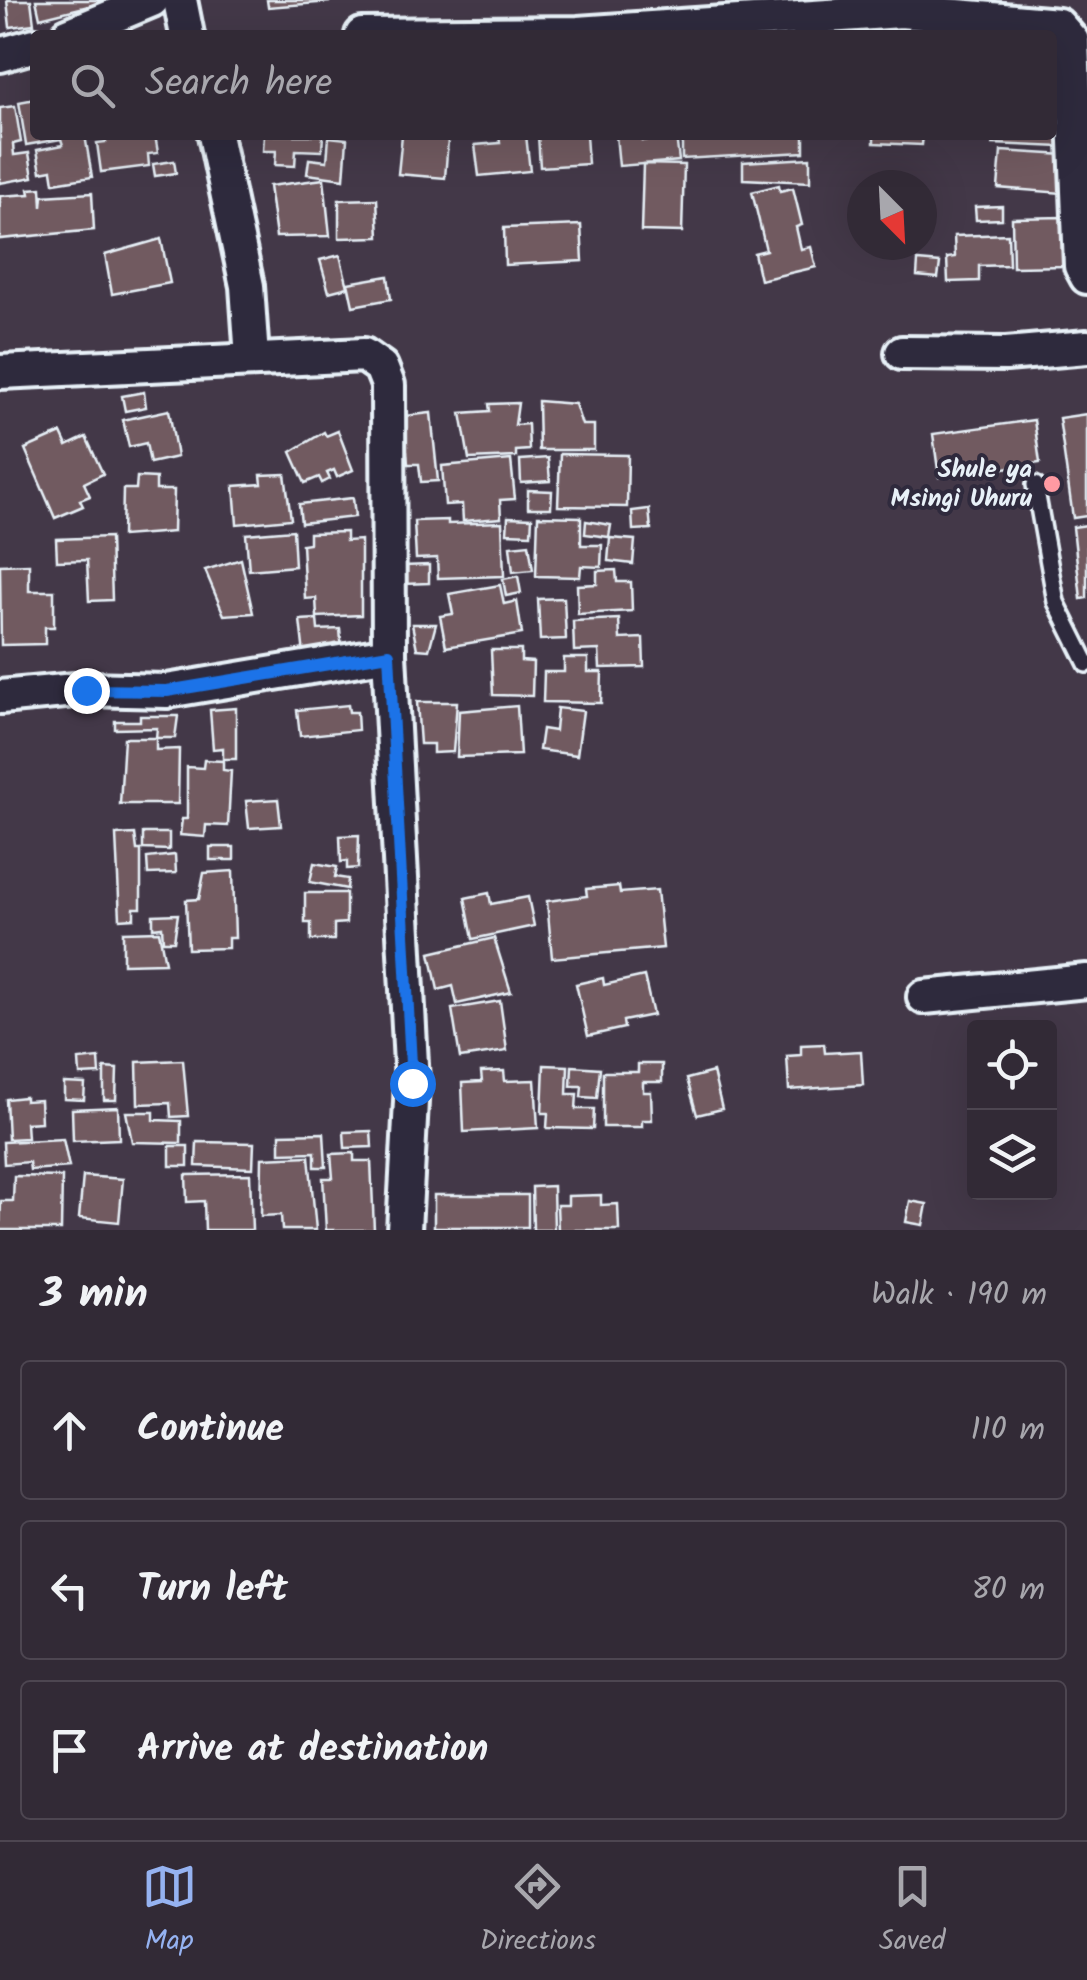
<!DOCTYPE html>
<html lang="en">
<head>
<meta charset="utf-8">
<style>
  body { margin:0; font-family:Kalam,sans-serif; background:#3a323e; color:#f1f3f6 }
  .controls { position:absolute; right:30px; bottom:30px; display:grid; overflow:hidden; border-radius:10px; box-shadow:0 10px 40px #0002 }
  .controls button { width:90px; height:90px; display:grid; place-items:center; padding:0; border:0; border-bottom:2px solid #4d4651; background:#322a36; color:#f1f3f6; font:50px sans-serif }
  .compass { position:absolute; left:847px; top:170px; width:90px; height:90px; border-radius:50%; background:#322a36; box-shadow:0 10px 40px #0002; rotate:156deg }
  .stop { position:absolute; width:30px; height:30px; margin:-22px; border:8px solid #1a73e8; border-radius:50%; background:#fff }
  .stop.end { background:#1a73e8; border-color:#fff; box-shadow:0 2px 10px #0008 }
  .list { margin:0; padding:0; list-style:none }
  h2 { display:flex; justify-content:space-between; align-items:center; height:130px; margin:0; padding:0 40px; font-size:42px }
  h2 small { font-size:32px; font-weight:400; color:#a8a7ad }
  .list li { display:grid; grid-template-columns:65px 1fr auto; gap:30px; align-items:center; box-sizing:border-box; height:140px; margin:0 20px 20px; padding:0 20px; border:2px solid #4d4651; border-radius:10px }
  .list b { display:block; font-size:38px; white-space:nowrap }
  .list em { font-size:32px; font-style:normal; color:#a8a7ad }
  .icon { flex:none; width:55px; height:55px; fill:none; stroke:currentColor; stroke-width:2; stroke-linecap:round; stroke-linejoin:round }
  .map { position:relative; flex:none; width:1087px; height:1230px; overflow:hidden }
  .search { position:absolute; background:#322a36; box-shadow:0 10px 40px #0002; left:30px; right:30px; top:30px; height:110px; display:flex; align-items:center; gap:25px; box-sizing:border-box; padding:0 35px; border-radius:10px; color:#a8a7ad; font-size:38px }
  .sheet { height:610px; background:#322a36 }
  nav { display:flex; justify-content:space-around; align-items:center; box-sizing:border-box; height:140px; border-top:2px solid #4d4651; background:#322a36; font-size:28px; color:#a8a7ad }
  nav a { display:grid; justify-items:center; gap:5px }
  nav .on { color:#95b2f1 }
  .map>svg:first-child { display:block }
</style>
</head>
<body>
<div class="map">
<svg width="1087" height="1230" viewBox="0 0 1087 1230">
  <rect width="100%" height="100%" fill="#433848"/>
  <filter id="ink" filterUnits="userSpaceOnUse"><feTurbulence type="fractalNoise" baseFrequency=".01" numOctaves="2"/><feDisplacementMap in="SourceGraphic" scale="20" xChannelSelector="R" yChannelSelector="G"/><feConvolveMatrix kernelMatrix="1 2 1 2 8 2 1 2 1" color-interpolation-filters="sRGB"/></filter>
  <g filter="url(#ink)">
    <g fill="#715a60" stroke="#e8f1f8" stroke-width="2.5">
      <path d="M7 0H31L34 24 10 27Z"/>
      <path d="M36 0H113L40 18Z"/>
      <path d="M267 0H329V2L268 7Z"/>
      <path d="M1052 64 1054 73 1065 74 1061 147 993 144V135H1052Z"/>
      <path d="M35 99V135H85L92 177 54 183 52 170 41 172 37 150 63 145 61 139 26 145 19 102Z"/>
      <path d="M15 106 21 142 13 144 14 155 29 153 33 177 0 183V108Z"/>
      <path d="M105 135H155L158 153 148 154 149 166 101 172 97 143 106 142Z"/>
      <path d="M264 135H323L322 151 296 150 295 166 275 165 276 151H263Z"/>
      <path d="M402 135 448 140 445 178 398 174Z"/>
      <path d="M499 135H526L530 171 479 176 475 145 500 143Z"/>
      <path d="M538 135H586L588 164 540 167Z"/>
      <path d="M616 135H642V141L676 135 679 161 619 166Z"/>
      <path d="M682 135H804V152L682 159Z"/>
      <path d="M874 135H923L922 145 874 143Z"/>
      <path d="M329 137 347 139 344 179 307 174 309 159 327 161Z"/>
      <path d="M1001 151 1065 155 1062 193 998 188Z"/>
      <path d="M810 158V182L743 179V162Z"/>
      <path d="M174 161 176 173 155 176 153 164Z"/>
      <path d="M643 164 684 165 682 232 641 231Z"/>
      <path d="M324 179 330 236 276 237 269 186Z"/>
      <path d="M779 185 780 191 793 188 802 225 796 227 801 249 811 247 816 267 760 280 754 253 766 250 752 192Z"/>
      <path d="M41 188 42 207 43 196 92 193 94 230 0 239V196L30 194 29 189Z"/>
      <path d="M377 199 379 237 339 238V200Z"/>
      <path d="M1002 206V219L976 220 975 207Z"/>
      <path d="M1065 217 1066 266 1013 267 1012 218Z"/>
      <path d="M581 225 583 261 505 265 504 228Z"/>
      <path d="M1008 234 1009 265 979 266V281L948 282 947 258 955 257 954 236Z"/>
      <path d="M161 239 170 283 112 294 105 255Z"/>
      <path d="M340 255 348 287 329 292 320 260Z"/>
      <path d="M918 261 940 263 938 278 917 276Z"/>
      <path d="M388 276 391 299 353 306 348 283Z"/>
      <path d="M144 392 146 407 125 411 122 396Z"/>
      <path d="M538 401 575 404 582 425H594V450H539Z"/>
      <path d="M518 403 515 425 528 424 529 450 516 451V457L469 459 461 413 490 411 489 404Z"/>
      <path d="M169 410 177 457 150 463 146 443 129 447 123 420Z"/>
      <path d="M431 413 438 481 421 482 419 464H408L404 416Z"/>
      <path d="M1087 414V516L1073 518 1059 418Z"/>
      <path d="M1034 420 1040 463 939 477 933 434Z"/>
      <path d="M338 431 353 470 337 477 334 470 327 473 330 479 322 483 319 477 305 483 291 452 324 432 326 436Z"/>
      <path d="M61 433 67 446 86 437 103 474 84 483 90 496 80 500 83 506 55 518 25 449Z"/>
      <path d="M560 454 628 455 627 507 558 506Z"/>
      <path d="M548 458 550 481 521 483 520 460Z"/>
      <path d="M511 460 515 499 500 500 501 518 463 521 462 504 445 505 442 466Z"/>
      <path d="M285 474 291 519 237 524 234 486 262 484 261 475Z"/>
      <path d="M137 477 156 478V490H174L173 532 122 536 123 489H136Z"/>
      <path d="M528 490 552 491 551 508H528Z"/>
      <path d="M353 498 355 517 301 523 299 504Z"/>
      <path d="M649 509 651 529 633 530 632 511Z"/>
      <path d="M538 516 581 517V545H602L601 567 581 566 580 577 536 576Z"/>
      <path d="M508 517 532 518 531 534 507 533Z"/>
      <path d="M448 520V524L502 522 504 576 438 578 437 558 416 559 414 521Z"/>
      <path d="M586 521 611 525 609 537 585 534Z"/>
      <path d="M1087 525V598L1081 599 1073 527Z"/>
      <path d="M293 530 295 566 249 570 246 534Z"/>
      <path d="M346 532V541L361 540V615L317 617 316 598 305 599 302 544 309 543V533Z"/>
      <path d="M110 537 112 600 89 601 87 560 57 561 56 539Z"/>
      <path d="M610 538 635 540 633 564 608 561Z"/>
      <path d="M529 544 533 570 513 572 510 546Z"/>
      <path d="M241 559 253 613 224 615 205 570Z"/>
      <path d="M29 564V591H54V627H45V644L1 645 0 565Z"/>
      <path d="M429 565V583L404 584 403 566Z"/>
      <path d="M616 570 617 582H631L632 611 578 614 577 585 597 584V571Z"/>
      <path d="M518 576 521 593 506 596 503 579Z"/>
      <path d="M500 585 504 604 517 601 522 634 446 647 440 616 453 614 449 594Z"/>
      <path d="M564 598 566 639 540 640 538 599Z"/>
      <path d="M317 619 318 630 340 629 342 653 304 655 300 620Z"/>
      <path d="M619 619 620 639 643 638 644 667 600 668 599 650 574 651 573 621Z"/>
      <path d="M412 624H436L429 650 417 649Z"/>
      <path d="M491 650H521V661L533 662 532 696 493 695Z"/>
      <path d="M564 658H588V672H602L601 703 543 702 544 672H564Z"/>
      <path d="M417 702H457L453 752 433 753V744H420Z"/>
      <path d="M348 705 349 712H357L358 730 300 736 297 710Z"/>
      <path d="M517 706 520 755 457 757 459 711Z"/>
      <path d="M236 708V759H223V748L213 749 210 710Z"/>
      <path d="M557 708 583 711 577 755 539 750 542 729 555 731Z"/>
      <path d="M140 716H178L175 738H156L157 728 115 729V721H140Z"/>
      <path d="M124 738H156V750L179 749 178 804H120Z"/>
      <path d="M204 760 223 761V770L231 771 228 826 206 825 205 837 180 835 182 819H187V767L203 768Z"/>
      <path d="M278 799 281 826 249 828 246 801Z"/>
      <path d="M143 833H169V850L143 849Z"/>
      <path d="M135 834 137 850H141V908H134V918L120 919 116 835Z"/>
      <path d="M359 835 358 868 347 869V861L341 862 340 836Z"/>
      <rect x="210" y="847" width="24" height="13"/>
      <path d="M175 855 176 873 148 874 147 858Z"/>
      <path d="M314 863 337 867 335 877 348 879 347 889 310 882Z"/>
      <path d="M233 871 235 938H228V948L188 949 186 900 199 899 204 873Z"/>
      <path d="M619 886 620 893 657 890 663 948 552 958 547 901 587 896 586 889Z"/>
      <path d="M305 893H346V923L334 924V940H311V923H305Z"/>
      <path d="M489 893 491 904 528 897 534 926 473 939 465 898Z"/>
      <path d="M178 914 174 941H163L162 927 153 928V915Z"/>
      <path d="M159 931 165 963 123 964V932Z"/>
      <path d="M494 938 511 992 457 1004 453 986 438 990 430 953Z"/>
      <path d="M644 976 653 1015 623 1021 624 1028 588 1036 576 984 603 978 604 985Z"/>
      <path d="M500 1001 507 1051 460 1058 452 1009Z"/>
      <path d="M824 1044 825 1053 861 1051 863 1085 789 1090 787 1056 801 1055V1045Z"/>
      <path d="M99 1058 100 1074 80 1075 79 1060Z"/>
      <path d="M183 1060 188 1116 171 1117 170 1103 138 1104 137 1062Z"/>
      <path d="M638 1064H662V1082H643V1092H651L652 1120H642V1127H603V1072H638Z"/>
      <path d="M544 1065 568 1066 567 1094H577L576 1109H594L593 1129 547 1128 548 1113H542Z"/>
      <path d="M572 1066 600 1068 597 1098 581 1097 582 1086H571Z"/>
      <path d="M104 1068 117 1069 116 1100H104Z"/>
      <path d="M504 1071 505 1081 535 1080 538 1128 464 1132 462 1083 482 1082 481 1072Z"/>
      <path d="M713 1072 722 1109 697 1115 687 1079Z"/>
      <path d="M64 1083 85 1084 84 1100 64 1099Z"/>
      <path d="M25 1097V1101L40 1100 41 1122 26 1123 27 1138 8 1139 6 1099Z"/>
      <path d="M118 1107 119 1139 73 1141 72 1109Z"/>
      <path d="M126 1112H154V1120L181 1121V1143L132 1142Z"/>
      <path d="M371 1131 372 1147 345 1148 344 1132Z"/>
      <path d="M324 1133 326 1167H315V1152L280 1153V1134Z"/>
      <path d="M63 1139 69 1167 30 1170 29 1162 4 1164 3 1142Z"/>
      <path d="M197 1142 254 1143 253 1168 196 1166Z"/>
      <rect x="170" y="1146" width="18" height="20"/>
      <path d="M354 1153V1161H371L374 1230H326L323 1178H333L331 1154Z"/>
      <path d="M309 1156 316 1230H282L281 1215 261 1216 262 1158Z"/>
      <path d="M250 1174 252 1230H205L204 1201 187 1202 186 1175Z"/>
      <path d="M14 1176 62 1177 61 1230H0L1 1201H13Z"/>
      <path d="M83 1176 123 1179 119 1222 79 1218Z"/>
      <path d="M553 1186 554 1230H533L532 1187Z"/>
      <rect x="434" y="1195" width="94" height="32"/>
      <path d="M601 1195V1205L618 1204 619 1230H558L557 1205H568V1196Z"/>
      <path d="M910 1201 927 1204 923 1225 906 1222Z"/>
    </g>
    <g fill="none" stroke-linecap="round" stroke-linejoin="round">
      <defs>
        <path id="lane" d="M1035 485 1056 602 1087 664"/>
        <g id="street">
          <path d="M180 0 187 35"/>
          <path d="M68 35 152 0"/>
          <path d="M362 35 578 33 901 11 1058 25 1072 41 1081 266 1087 277"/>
          <path d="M0 55 35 45"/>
          <path d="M215 135 247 286 252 358"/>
          <path d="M902 353 1006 354 1087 347"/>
          <path d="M0 372 364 355 381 367 388 385 389 654 412 1083 404 1230"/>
          <path d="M0 697 86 689 167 691 389 654"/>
          <path d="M924 997 1087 981"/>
        </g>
      </defs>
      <use href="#lane" stroke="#e8f1f8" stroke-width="22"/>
      <use href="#street" stroke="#e8f1f8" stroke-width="40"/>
      <use href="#lane" stroke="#2f2a3d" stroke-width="15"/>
      <use href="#street" stroke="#2f2a3d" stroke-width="32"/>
    </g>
  </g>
  <g fill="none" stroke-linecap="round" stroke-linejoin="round" filter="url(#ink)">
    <path stroke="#1a73e8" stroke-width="12" d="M86 690 167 691 389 654 412 1083"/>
  </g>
  <circle fill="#ff9aa2" stroke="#2f2a3d" stroke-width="4" cx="1052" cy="484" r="10"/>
  <g text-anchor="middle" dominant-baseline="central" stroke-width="8" stroke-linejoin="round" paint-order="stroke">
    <g font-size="25" font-weight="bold" fill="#e8f1f8" stroke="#2f2a3d" text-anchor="end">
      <text x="1032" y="470">Shule ya<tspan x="1032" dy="29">Msingi Uhuru</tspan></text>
    </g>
  </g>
</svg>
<div class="controls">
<button><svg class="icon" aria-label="locate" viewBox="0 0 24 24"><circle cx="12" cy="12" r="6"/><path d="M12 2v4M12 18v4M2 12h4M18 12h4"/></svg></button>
<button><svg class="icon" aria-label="layers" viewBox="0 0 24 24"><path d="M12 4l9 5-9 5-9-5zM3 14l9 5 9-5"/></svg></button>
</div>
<svg class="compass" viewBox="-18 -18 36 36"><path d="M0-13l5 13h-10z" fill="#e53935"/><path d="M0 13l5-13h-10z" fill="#a8a7ad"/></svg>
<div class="stop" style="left:412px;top:1083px"></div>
<div class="stop end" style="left:86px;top:690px"></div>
<div class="search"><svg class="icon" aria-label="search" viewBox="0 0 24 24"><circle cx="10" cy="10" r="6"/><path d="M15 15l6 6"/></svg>Search here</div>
</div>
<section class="sheet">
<h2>3 min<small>Walk · 190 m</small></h2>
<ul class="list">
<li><svg class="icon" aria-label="ahead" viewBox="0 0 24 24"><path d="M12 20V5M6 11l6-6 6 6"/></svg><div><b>Continue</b></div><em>110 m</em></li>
<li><svg class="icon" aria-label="left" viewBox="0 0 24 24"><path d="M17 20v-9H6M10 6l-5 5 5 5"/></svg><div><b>Turn left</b></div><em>80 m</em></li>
<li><svg class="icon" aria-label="arrive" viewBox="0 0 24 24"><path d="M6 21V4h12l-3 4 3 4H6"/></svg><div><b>Arrive at destination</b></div></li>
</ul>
</section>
<nav>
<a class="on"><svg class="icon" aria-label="map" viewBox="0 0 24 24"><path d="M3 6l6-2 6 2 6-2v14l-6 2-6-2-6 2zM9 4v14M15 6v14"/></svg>Map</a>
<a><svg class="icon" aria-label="directions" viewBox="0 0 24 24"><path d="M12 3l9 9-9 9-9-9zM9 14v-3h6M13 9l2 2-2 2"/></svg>Directions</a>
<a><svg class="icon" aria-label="saved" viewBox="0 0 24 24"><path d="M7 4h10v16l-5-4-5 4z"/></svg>Saved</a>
</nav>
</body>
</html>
